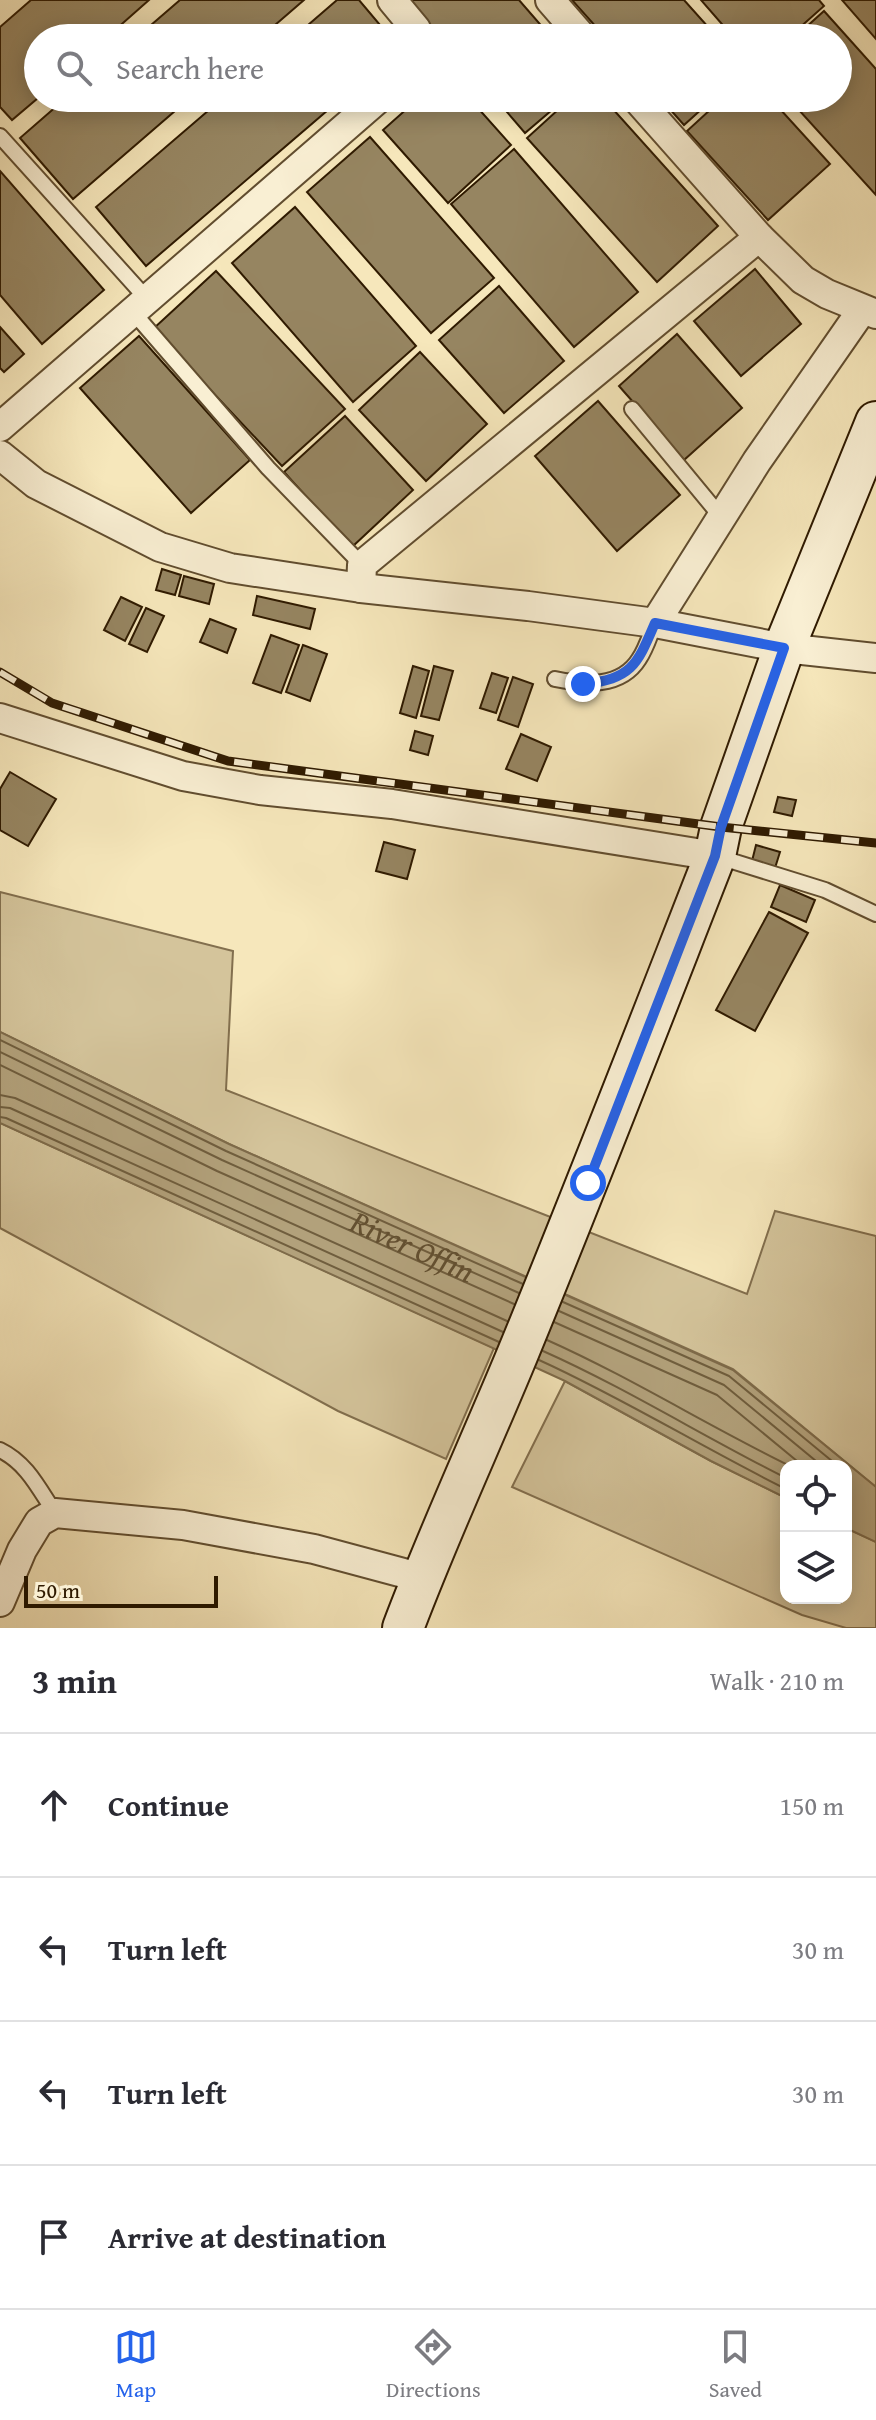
<!DOCTYPE html>
<html lang="en">
<head>
<meta charset="utf-8">
<style>
  body { margin:0; font-family:"Gentium Book Plus",serif; background:#f2f2f3; color:#2b2b33 }
  .controls { position:absolute; right:24px; bottom:24px; display:grid; overflow:hidden; border-radius:16px; box-shadow:0 4px 20px #0003 }
  .controls button { width:72px; height:72px; display:grid; place-items:center; padding:0; border:0; border-bottom:2px solid #e1e1e2; background:#fff; color:#2b2b33; font:40px sans-serif }
  .scale { position:absolute; left:24px; bottom:20px; width:194px; box-sizing:border-box; padding-left:8px; border:4px solid #2f1a00; border-top:0; font-size:22px; line-height:28px; white-space:nowrap; color:#2f1a00; -webkit-text-stroke:6px #f9efd3; paint-order:stroke }
  .stop { position:absolute; width:24px; height:24px; margin:-18px; border:6px solid #2563eb; border-radius:50%; background:#fff }
  .stop.end { background:#2563eb; border-color:#fff; box-shadow:0 2px 8px #0008 }
  .list { margin:0; padding:0; list-style:none }
  h2 { display:flex; justify-content:space-between; align-items:center; height:104px; margin:0; padding:0 32px; font-size:34px }
  h2 small { font-size:26px; font-weight:400; color:#7c7c81 }
  .list li { display:grid; grid-template-columns:52px 1fr auto; gap:24px; align-items:center; box-sizing:border-box; height:144px; padding:0 32px; border-top:2px solid #e1e1e2 }
  .list b { display:block; font-size:30px; white-space:nowrap }
  .list em { font-size:26px; font-style:normal; color:#7c7c81 }
  .icon { flex:none; width:44px; height:44px; fill:none; stroke:currentColor; stroke-width:2; stroke-linecap:round; stroke-linejoin:round }
  .map { position:relative; flex:none; width:876px; height:1628px; overflow:hidden }
  .search { position:absolute; background:#fff; box-shadow:0 4px 20px #0003; left:24px; right:24px; top:24px; height:88px; display:flex; align-items:center; gap:20px; box-sizing:border-box; padding:0 28px; border-radius:44px; color:#7c7c81; font-size:30px }
  .sheet { height:680px; background:#fff }
  nav { display:flex; justify-content:space-around; align-items:center; box-sizing:border-box; height:112px; border-top:2px solid #e1e1e2; background:#fff; font-size:22px; color:#7c7c81 }
  nav a { display:grid; justify-items:center; gap:4px }
  nav .on { color:#2563eb }
  .map>svg:first-child { display:block }
</style>
</head>
<body>
<div class="map">
<svg width="876" height="1628" viewBox="0 0 876 1628">
  <rect width="100%" height="100%" fill="#f6e7bb"/>
  <filter id="stains"><feTurbulence type="fractalNoise" baseFrequency=".0025" numOctaves="4"/><feColorMatrix values="0 0 0 0 .2 0 0 0 0 .09 0 0 0 0 .02 0 0 0 .5 -.17"/></filter>
  <radialGradient id="worn" r=".72"><stop offset=".6" stop-color="#630" stop-opacity="0"/><stop offset="1" stop-color="#630" stop-opacity=".3"/></radialGradient>
  <g fill="#d4c49b" stroke="#826f4e" stroke-width="2">
    <path d="M0 892 233 951 226 1090 747 1294 775 1211 876 1236V1487L733 1369 229 1144 0 1032Z"/>
    <path d="M0 1123 494 1348 446 1459 338 1411 0 1228Z"/>
    <path d="M565 1381 711 1461 786 1498V1598H846V1528L876 1542V1628H846L802 1615 512 1487Z"/>
  </g>
  <path fill="#b2a17b" stroke="#7e6b4a" stroke-width="2" d="M0 1032 229 1144 733 1370 876 1487V1542L846 1528V1466H786V1498L711 1461 565 1381 0 1123Z"/>
  <g fill="none" stroke-linecap="round" stroke-linejoin="round">
    <g stroke="#705e3e" stroke-width="2">
      <path d="M0 1040 226 1151 523 1284"/>
      <path id="s1" d="M0 1052 222 1160 519 1293"/>
      <path d="M0 1065 217 1171 514 1304"/>
      <path d="M0 1095 15 1098 507 1321"/>
      <path d="M0 1107 10 1108 503 1332"/>
      <path d="M0 1117 6 1118 499 1342"/>
      <path d="M563 1302 729 1376 838 1466"/>
      <path d="M559 1311 724 1385 822 1466"/>
      <path d="M554 1322 717 1395 797 1461 798 1466"/>
      <path d="M547 1340C630 1377 708 1426 790 1466"/>
      <path d="M543 1351C626 1388 704 1437 786 1478"/>
      <path d="M539 1360C623 1398 703 1448 786 1489"/>
    </g>
  </g>
  <g fill="#968561" stroke="#2f1a00" stroke-width="2">
    <path d="M31 0H149L106 38H38V98L12 120 0 107V27Z"/>
    <path d="M180 0H304L260 38H136Z"/>
    <path d="M337 0H359L391 38H293Z"/>
    <path d="M409 0H519L552 38H442Z"/>
    <path d="M572 0H684L718 38H606Z"/>
    <path d="M701 0H819L824 6 788 38H734Z"/>
    <path d="M842 0H876V39Z"/>
    <path d="M824 11 876 69V195L788 98H838V38H794Z"/>
    <path d="M66 98H190L73 199 20 138Z"/>
    <path d="M223 98H342L146 266 96 207Z"/>
    <path d="M419 98H469L511 145 448 203 383 130Z"/>
    <path d="M495 98H566L525 133Z"/>
    <path d="M571 98H603L718 226 657 282 527 138Z"/>
    <path d="M660 98H714L684 125Z"/>
    <path d="M723 98H770L830 164 768 220 687 131Z"/>
    <path d="M370 137 494 278 431 333 307 192Z"/>
    <path d="M514 149 638 292 574 347 451 204Z"/>
    <path d="M0 171 104 290 42 344 0 295Z"/>
    <path d="M295 207 416 346 353 402 232 263Z"/>
    <path d="M755 269 801 324 741 376 694 321Z"/>
    <path d="M216 271 345 409 282 466 153 329Z"/>
    <path d="M499 286 564 361 504 413 439 340Z"/>
    <path d="M0 327 24 354 4 372 0 368Z"/>
    <path d="M677 334 742 408 684 460 619 386Z"/>
    <path d="M139 336 250 460 191 513 80 388Z"/>
    <path d="M420 352 487 424 426 481 359 410Z"/>
    <path d="M598 401 680 495 617 551 535 456Z"/>
    <path d="M345 416 413 490 352 547 284 472Z"/>
    <path d="M162 569 181 575 175 595 156 590Z"/>
    <path d="M184 576 214 584 209 604 179 596Z"/>
    <path d="M257 596 315 609 310 629 253 615Z"/>
    <path d="M121 597 142 607 125 641 104 630Z"/>
    <path d="M146 608 164 616 147 652 129 644Z"/>
    <path d="M210 619 236 629 227 653 200 642Z"/>
    <path d="M271 635 299 645 281 693 253 683Z"/>
    <path d="M303 645 327 654 310 701 286 692Z"/>
    <path d="M413 666 429 671 416 718 400 713Z"/>
    <path d="M434 666 453 671 439 720 421 716Z"/>
    <path d="M492 673 508 678 496 713 480 708Z"/>
    <path d="M513 677 533 684 518 727 498 720Z"/>
    <path d="M415 731 433 736 428 755 410 750Z"/>
    <path d="M521 734 551 747 537 781 506 769Z"/>
    <path d="M10 772 56 799 28 846 0 830V789Z"/>
    <path d="M778 797 796 800 792 816 774 812Z"/>
    <path d="M384 842 415 850 407 879 376 871Z"/>
    <path d="M756 845 780 852 775 868 752 861Z"/>
    <path d="M780 885 815 900 806 922 771 907Z"/>
    <path d="M769 912 808 933 755 1031 716 1010Z"/>
  </g>
  <g fill="none" stroke-linecap="round" stroke-linejoin="round">
    <defs>
      <g id="lane">
        <path d="M0 136 147 299"/>
        <path d="M133 312 268 468 362 565"/>
        <path d="M632 409 722 518"/>
        <path d="M555 679C584 685 621 688 639 659 646 649 650 635 655 623"/>
        <path d="M719 857 825 890 876 914"/>
        <path d="M0 1450C27 1463 39 1489 55 1513"/>
      </g>
      <g id="street">
        <path d="M392 0 416 29 419 38"/>
        <path d="M550 0 583 38"/>
        <path d="M636 98 759 237 803 280 827 294 876 314"/>
        <path d="M0 427 379 98"/>
        <path d="M0 455 36 484 160 547 230 568 361 588 528 606 655 623 784 648 876 658"/>
        <path d="M361 588 362 565 759 237"/>
        <path d="M655 623 757 461 862 310"/>
        <path d="M0 718 183 776 260 790 392 804 715 856"/>
        <path d="M0 1602 22 1550 39 1522 55 1513 183 1525 314 1549 422 1578"/>
      </g>
      <path id="secondary" d="M403 1628C438 1535 480 1445 518 1353 586 1188 650 1022 715 856L721 827 784 648 876 422"/>
    </defs>
    <use href="#lane" stroke="#614d2f" stroke-width="18"/>
    <use href="#street" stroke="#614d2f" stroke-width="32"/>
    <use href="#secondary" stroke="#2f1a00" stroke-width="44"/>
    <use href="#lane" stroke="#f9efd3" stroke-width="14"/>
    <use href="#street" stroke="#f9efd3" stroke-width="28"/>
    <use href="#secondary" stroke="#f9efd3" stroke-width="40"/>
    <defs>
      <path id="rail" d="M0 672 52 703 228 761 721 827 876 843"/>
    </defs>
    <use href="#rail" stroke="#2f1a00" stroke-width="9"/>
    <use href="#rail" stroke="#f9efd3" stroke-width="6" stroke-dasharray="18" stroke-linecap="butt"/>
  </g>
  <g fill="none" stroke-linecap="round" stroke-linejoin="round">
    <path stroke="#2563eb" stroke-width="10" d="M583 684C632 679 637 665 655 623L784 648 721 827 715 856 588 1183"/>
  </g>
  <g text-anchor="middle" dominant-baseline="central" stroke-width="8" stroke-linejoin="round" paint-order="stroke">
    <g font-size="32" font-style="italic" fill="#635031" stroke="#f9efd3">
      <text stroke="none"><textPath href="#s1" startOffset="456">River Offin</textPath></text>
    </g>
  </g>
  <rect width="100%" height="100%" filter="url(#stains)"/>
  <rect width="100%" height="100%" fill="url(#worn)"/>
</svg>
<div class="controls">
<button><svg class="icon" aria-label="locate" viewBox="0 0 24 24"><circle cx="12" cy="12" r="6"/><path d="M12 2v4M12 18v4M2 12h4M18 12h4"/></svg></button>
<button><svg class="icon" aria-label="layers" viewBox="0 0 24 24"><path d="M12 4l9 5-9 5-9-5zM3 14l9 5 9-5"/></svg></button>
</div>
<div class="scale">50 m</div>
<div class="stop" style="left:588px;top:1183px"></div>
<div class="stop end" style="left:583px;top:684px"></div>
<div class="search"><svg class="icon" aria-label="search" viewBox="0 0 24 24"><circle cx="10" cy="10" r="6"/><path d="M15 15l6 6"/></svg>Search here</div>
</div>
<section class="sheet">
<h2>3 min<small>Walk · 210 m</small></h2>
<ul class="list">
<li><svg class="icon" aria-label="ahead" viewBox="0 0 24 24"><path d="M12 20V5M6 11l6-6 6 6"/></svg><div><b>Continue</b></div><em>150 m</em></li>
<li><svg class="icon" aria-label="left" viewBox="0 0 24 24"><path d="M17 20v-9H6M10 6l-5 5 5 5"/></svg><div><b>Turn left</b></div><em>30 m</em></li>
<li><svg class="icon" aria-label="left" viewBox="0 0 24 24"><path d="M17 20v-9H6M10 6l-5 5 5 5"/></svg><div><b>Turn left</b></div><em>30 m</em></li>
<li><svg class="icon" aria-label="arrive" viewBox="0 0 24 24"><path d="M6 21V4h12l-3 4 3 4H6"/></svg><div><b>Arrive at destination</b></div></li>
</ul>
</section>
<nav>
<a class="on"><svg class="icon" aria-label="map" viewBox="0 0 24 24"><path d="M3 6l6-2 6 2 6-2v14l-6 2-6-2-6 2zM9 4v14M15 6v14"/></svg>Map</a>
<a><svg class="icon" aria-label="directions" viewBox="0 0 24 24"><path d="M12 3l9 9-9 9-9-9zM9 14v-3h6M13 9l2 2-2 2"/></svg>Directions</a>
<a><svg class="icon" aria-label="saved" viewBox="0 0 24 24"><path d="M7 4h10v16l-5-4-5 4z"/></svg>Saved</a>
</nav>
</body>
</html>
